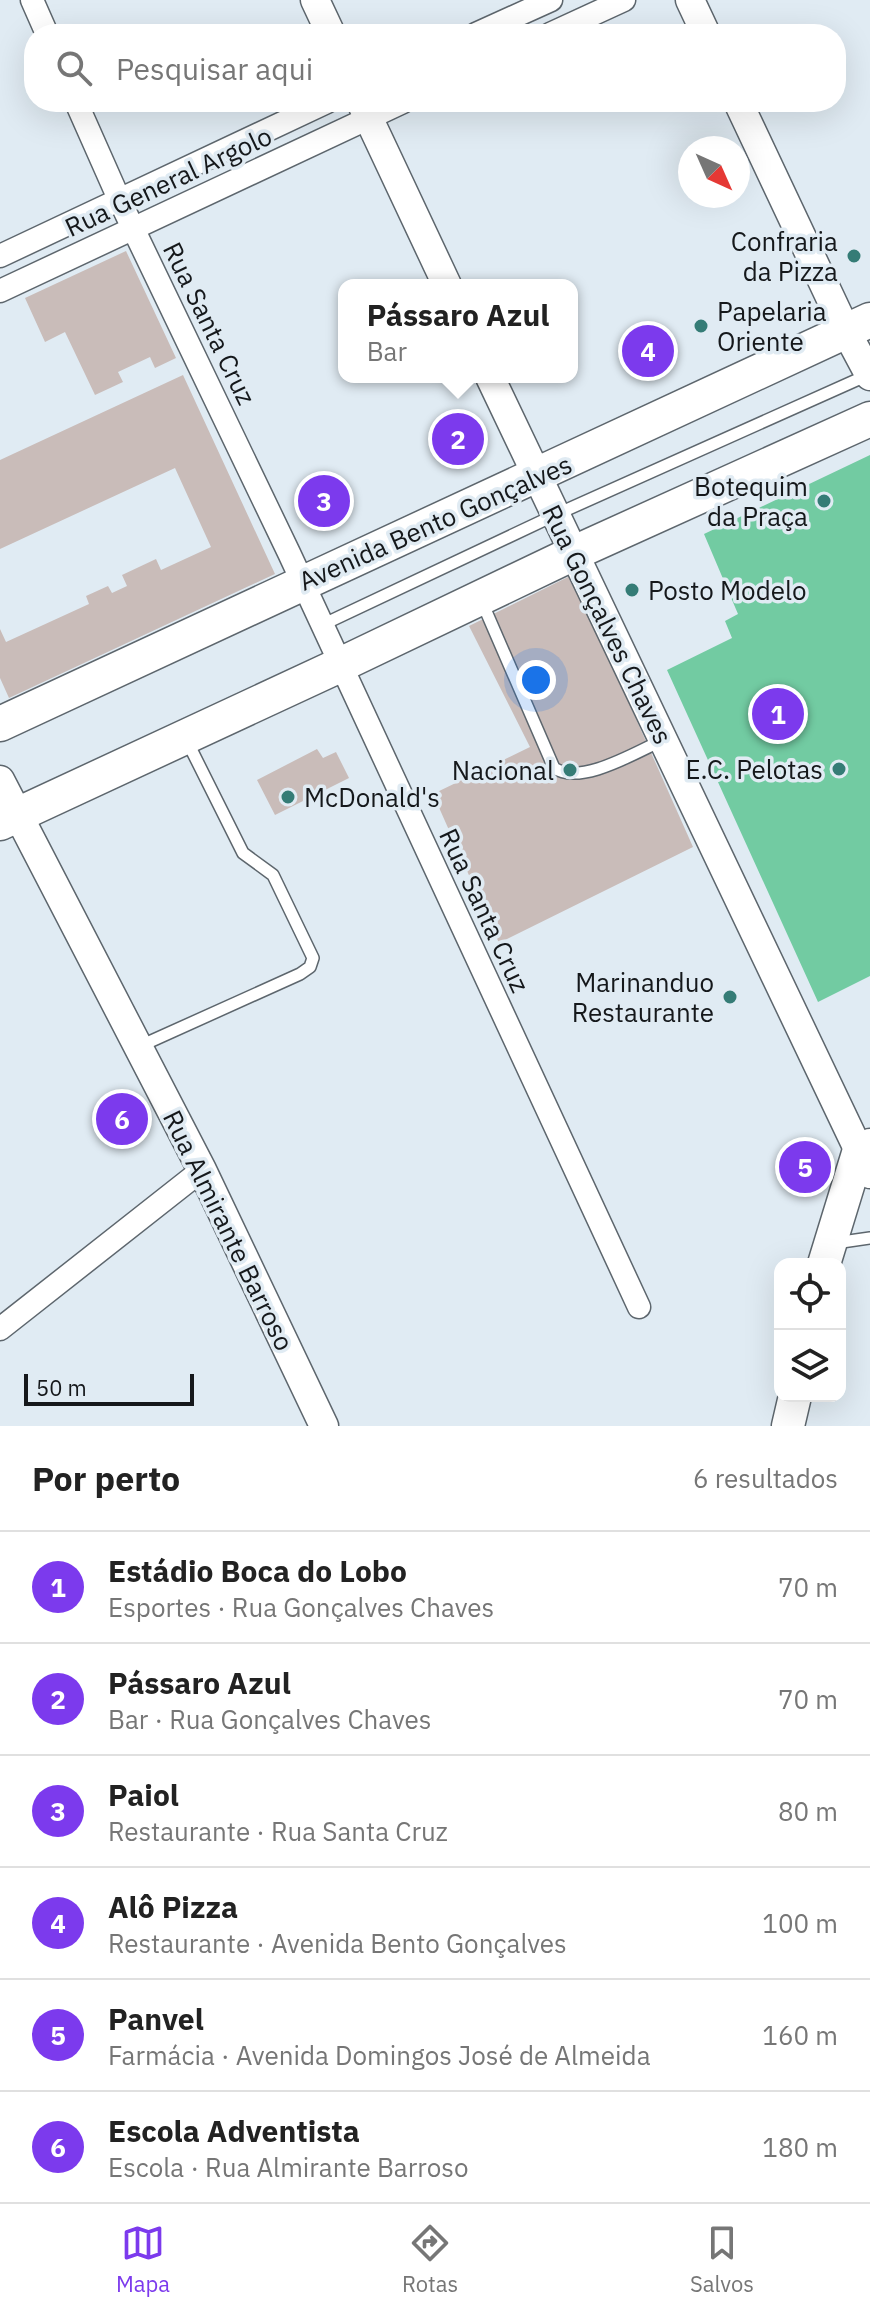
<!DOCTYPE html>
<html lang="pt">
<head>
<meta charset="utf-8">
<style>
  body { margin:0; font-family:"IBM Plex Sans",sans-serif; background:#f2f2f2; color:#222 }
  .controls { position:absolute; right:24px; bottom:24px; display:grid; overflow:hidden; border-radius:16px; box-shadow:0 8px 32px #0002 }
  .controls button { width:72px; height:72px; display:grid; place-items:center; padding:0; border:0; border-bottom:2px solid #e0e0e0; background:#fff; color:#222; font:40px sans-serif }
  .compass { position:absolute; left:678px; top:136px; width:72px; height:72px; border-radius:50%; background:#fff; box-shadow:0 8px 32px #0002; rotate:135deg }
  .scale { position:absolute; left:24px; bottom:20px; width:170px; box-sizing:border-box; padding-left:8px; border:4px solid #15181b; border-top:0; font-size:22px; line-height:28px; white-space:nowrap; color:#15181b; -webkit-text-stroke:6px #e0ebf3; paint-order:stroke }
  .you { position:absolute; left:536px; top:680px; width:28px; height:28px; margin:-20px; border:6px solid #fff; border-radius:50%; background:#1a73e8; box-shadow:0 0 0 12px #1a73e833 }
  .badge { display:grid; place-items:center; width:52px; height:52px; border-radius:50%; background:#7c3aed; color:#fff; font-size:26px; font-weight:700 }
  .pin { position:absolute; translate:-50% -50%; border:4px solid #fff; box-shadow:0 2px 8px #0006 }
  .popup { position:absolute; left:338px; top:279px; width:240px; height:104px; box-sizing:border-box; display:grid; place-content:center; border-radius:16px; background:#fff; filter:drop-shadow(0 2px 6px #0005); font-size:26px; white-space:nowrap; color:#767676 }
  .popup b { font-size:30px; color:#222 }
  .popup::after { content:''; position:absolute; left:50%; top:100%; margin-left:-16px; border:16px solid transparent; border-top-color:#fff }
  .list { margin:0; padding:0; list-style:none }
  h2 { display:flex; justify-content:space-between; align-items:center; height:104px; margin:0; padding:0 32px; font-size:34px }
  h2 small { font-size:26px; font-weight:400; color:#767676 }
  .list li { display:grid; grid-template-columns:52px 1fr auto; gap:24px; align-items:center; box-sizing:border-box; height:112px; padding:0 32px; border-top:2px solid #e0e0e0 }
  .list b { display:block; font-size:30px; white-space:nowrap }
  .list p { margin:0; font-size:26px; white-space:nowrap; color:#767676 }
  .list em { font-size:26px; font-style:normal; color:#767676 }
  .icon { flex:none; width:44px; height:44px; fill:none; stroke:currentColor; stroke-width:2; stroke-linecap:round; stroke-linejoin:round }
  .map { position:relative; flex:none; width:870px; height:1426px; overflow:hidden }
  .search { position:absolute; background:#fff; box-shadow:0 8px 32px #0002; left:24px; right:24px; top:24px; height:88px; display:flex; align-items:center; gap:20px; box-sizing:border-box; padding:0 28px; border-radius:32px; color:#767676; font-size:30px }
  .sheet { height:776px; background:#fff }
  nav { display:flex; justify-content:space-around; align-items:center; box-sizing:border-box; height:112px; border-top:2px solid #e0e0e0; background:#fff; font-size:22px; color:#767676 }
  nav a { display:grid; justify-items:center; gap:4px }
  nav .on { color:#7c3aed }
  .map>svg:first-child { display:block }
</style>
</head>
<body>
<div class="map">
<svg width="870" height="1426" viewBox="0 0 870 1426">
  <rect width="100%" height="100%" fill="#e0ebf3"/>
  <path fill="#72cba2" d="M870 455V976L818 1002 667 670 732 638 725 621 738 614 704 534Z"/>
  <g fill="#c9bcb9">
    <path d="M126 251 176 358 155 368 150 357 118 372 123 382 95 395 65 332 45 342 25 298Z"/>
    <path d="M183 375 275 574 9 698 0 678V629L6 642 89 604 86 596 108 586 112 593 127 586 122 575 156 559 161 570 211 547 175 468 0 549V460Z"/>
    <path d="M572 575 693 847 499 943 433 794 530 747 469 626Z"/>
    <path d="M317 749 323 758 336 752 349 778 275 815 257 780Z"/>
  </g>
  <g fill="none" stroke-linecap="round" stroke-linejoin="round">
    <defs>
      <g id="service">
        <path d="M482 602 554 768C581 786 636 752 663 740"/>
        <path d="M322 625 555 515 870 374"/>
        <path d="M138 1047 300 974 310 967 313 958 273 875 243 853 187 741"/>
        <path d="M835 1243 870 1238"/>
      </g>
      <g id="minor">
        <path d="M32 0 47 34"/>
        <path d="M476 34 551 0"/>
        <path d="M550 34 624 0"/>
        <path d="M76 102 119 199 289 553 639 1307"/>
        <path d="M0 256 327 102"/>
        <path d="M0 291 403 102"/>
        <path d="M0 1329 202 1170"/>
      </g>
      <g id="tertiary">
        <path d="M315 0 331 34"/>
        <path d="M690 0 706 34"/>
        <path d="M361 102 447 285"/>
        <path d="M738 102 846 331 870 376"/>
        <path d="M490 377 870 1174"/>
        <path d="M0 780 202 1170 324 1426"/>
      </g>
      <g id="secondary">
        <path d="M824 1264 859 1150 870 1145"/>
        <path d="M788 1426 795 1396"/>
      </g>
      <g id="primary">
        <path d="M0 724 870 320"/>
        <path d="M0 823 340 665 574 553 870 419"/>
      </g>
    </defs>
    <use href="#service" stroke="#5d666d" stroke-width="14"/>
    <use href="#minor" stroke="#5d666d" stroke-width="25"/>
    <use href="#tertiary" stroke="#5d666d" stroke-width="31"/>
    <use href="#secondary" stroke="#5d666d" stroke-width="35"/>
    <use href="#primary" stroke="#5d666d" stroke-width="37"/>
    <use href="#service" stroke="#fff" stroke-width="11"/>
    <use href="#minor" stroke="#fff" stroke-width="22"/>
    <use href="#tertiary" stroke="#fff" stroke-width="28"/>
    <use href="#secondary" stroke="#fff" stroke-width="32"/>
    <use href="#primary" stroke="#fff" stroke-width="34"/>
  </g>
  <g fill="#357c76" stroke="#e0ebf3" stroke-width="3">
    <circle cx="854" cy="256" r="8"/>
    <circle cx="701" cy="326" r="8"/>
    <circle cx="824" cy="501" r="8"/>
    <circle cx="632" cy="590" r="8"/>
    <circle cx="839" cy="769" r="8"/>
    <circle cx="570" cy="770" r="8"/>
    <circle cx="288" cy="797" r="8"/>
    <circle cx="730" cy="997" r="8"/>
  </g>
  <g text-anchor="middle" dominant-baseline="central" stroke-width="7" stroke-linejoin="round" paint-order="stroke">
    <g font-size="26" fill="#15181b" stroke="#e0ebf3">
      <text transform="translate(168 181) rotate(-25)">Rua General Argolo</text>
      <text transform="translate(210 323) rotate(64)">Rua Santa Cruz</text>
      <text transform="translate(435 522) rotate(-24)">Avenida Bento Gonçalves</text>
      <text transform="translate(608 624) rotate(64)">Rua Gonçalves Chaves</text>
      <text transform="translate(485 910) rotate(65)">Rua Santa Cruz</text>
      <text transform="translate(229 1230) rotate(64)">Rua Almirante Barroso</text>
    </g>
    <g font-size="26" fill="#15181b" stroke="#e0ebf3" text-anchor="end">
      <text x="838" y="241">Confraria<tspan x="838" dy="30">da Pizza</tspan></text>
      <text x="717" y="311" text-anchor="start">Papelaria<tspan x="717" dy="30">Oriente</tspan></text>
      <text x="808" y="486">Botequim<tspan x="808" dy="30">da Praça</tspan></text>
      <text x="648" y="590" text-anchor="start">Posto Modelo</text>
      <text x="823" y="769">E.C. Pelotas</text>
      <text x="554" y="770">Nacional</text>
      <text x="304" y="797" text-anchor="start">McDonald's</text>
      <text x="714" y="982">Marinanduo<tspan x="714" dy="30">Restaurante</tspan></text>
    </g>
  </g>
</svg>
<div class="controls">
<button><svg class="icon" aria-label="locate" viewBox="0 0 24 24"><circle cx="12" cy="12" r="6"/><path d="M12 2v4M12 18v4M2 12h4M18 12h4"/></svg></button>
<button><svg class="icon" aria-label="layers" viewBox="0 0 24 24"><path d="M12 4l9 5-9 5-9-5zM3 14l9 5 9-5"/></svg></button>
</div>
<svg class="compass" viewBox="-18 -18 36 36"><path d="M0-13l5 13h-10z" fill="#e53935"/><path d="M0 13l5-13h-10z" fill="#767676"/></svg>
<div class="scale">50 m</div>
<div class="you"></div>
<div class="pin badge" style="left:778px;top:714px">1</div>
<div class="pin badge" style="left:458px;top:439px">2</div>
<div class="popup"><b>Pássaro Azul</b>Bar</div>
<div class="pin badge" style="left:324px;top:501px">3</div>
<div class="pin badge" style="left:648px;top:351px">4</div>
<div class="pin badge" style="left:805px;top:1167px">5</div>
<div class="pin badge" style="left:122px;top:1119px">6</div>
<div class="search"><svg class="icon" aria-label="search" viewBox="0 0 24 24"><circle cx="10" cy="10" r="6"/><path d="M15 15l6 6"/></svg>Pesquisar aqui</div>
</div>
<section class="sheet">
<h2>Por perto<small>6 resultados</small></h2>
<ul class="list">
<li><span class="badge">1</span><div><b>Estádio Boca do Lobo</b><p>Esportes · Rua Gonçalves Chaves</p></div><em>70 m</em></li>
<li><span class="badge">2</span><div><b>Pássaro Azul</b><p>Bar · Rua Gonçalves Chaves</p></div><em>70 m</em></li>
<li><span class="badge">3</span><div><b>Paiol</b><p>Restaurante · Rua Santa Cruz</p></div><em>80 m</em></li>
<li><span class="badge">4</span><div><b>Alô Pizza</b><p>Restaurante · Avenida Bento Gonçalves</p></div><em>100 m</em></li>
<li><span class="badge">5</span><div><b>Panvel</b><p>Farmácia · Avenida Domingos José de Almeida</p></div><em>160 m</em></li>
<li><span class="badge">6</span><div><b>Escola Adventista</b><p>Escola · Rua Almirante Barroso</p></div><em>180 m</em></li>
</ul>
</section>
<nav>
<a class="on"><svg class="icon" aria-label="map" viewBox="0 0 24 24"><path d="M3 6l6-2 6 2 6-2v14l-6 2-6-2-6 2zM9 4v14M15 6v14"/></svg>Mapa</a>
<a><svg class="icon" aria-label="directions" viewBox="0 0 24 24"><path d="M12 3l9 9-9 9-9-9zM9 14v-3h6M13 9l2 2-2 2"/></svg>Rotas</a>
<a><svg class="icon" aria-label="saved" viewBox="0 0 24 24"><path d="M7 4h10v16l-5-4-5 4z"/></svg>Salvos</a>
</nav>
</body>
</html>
